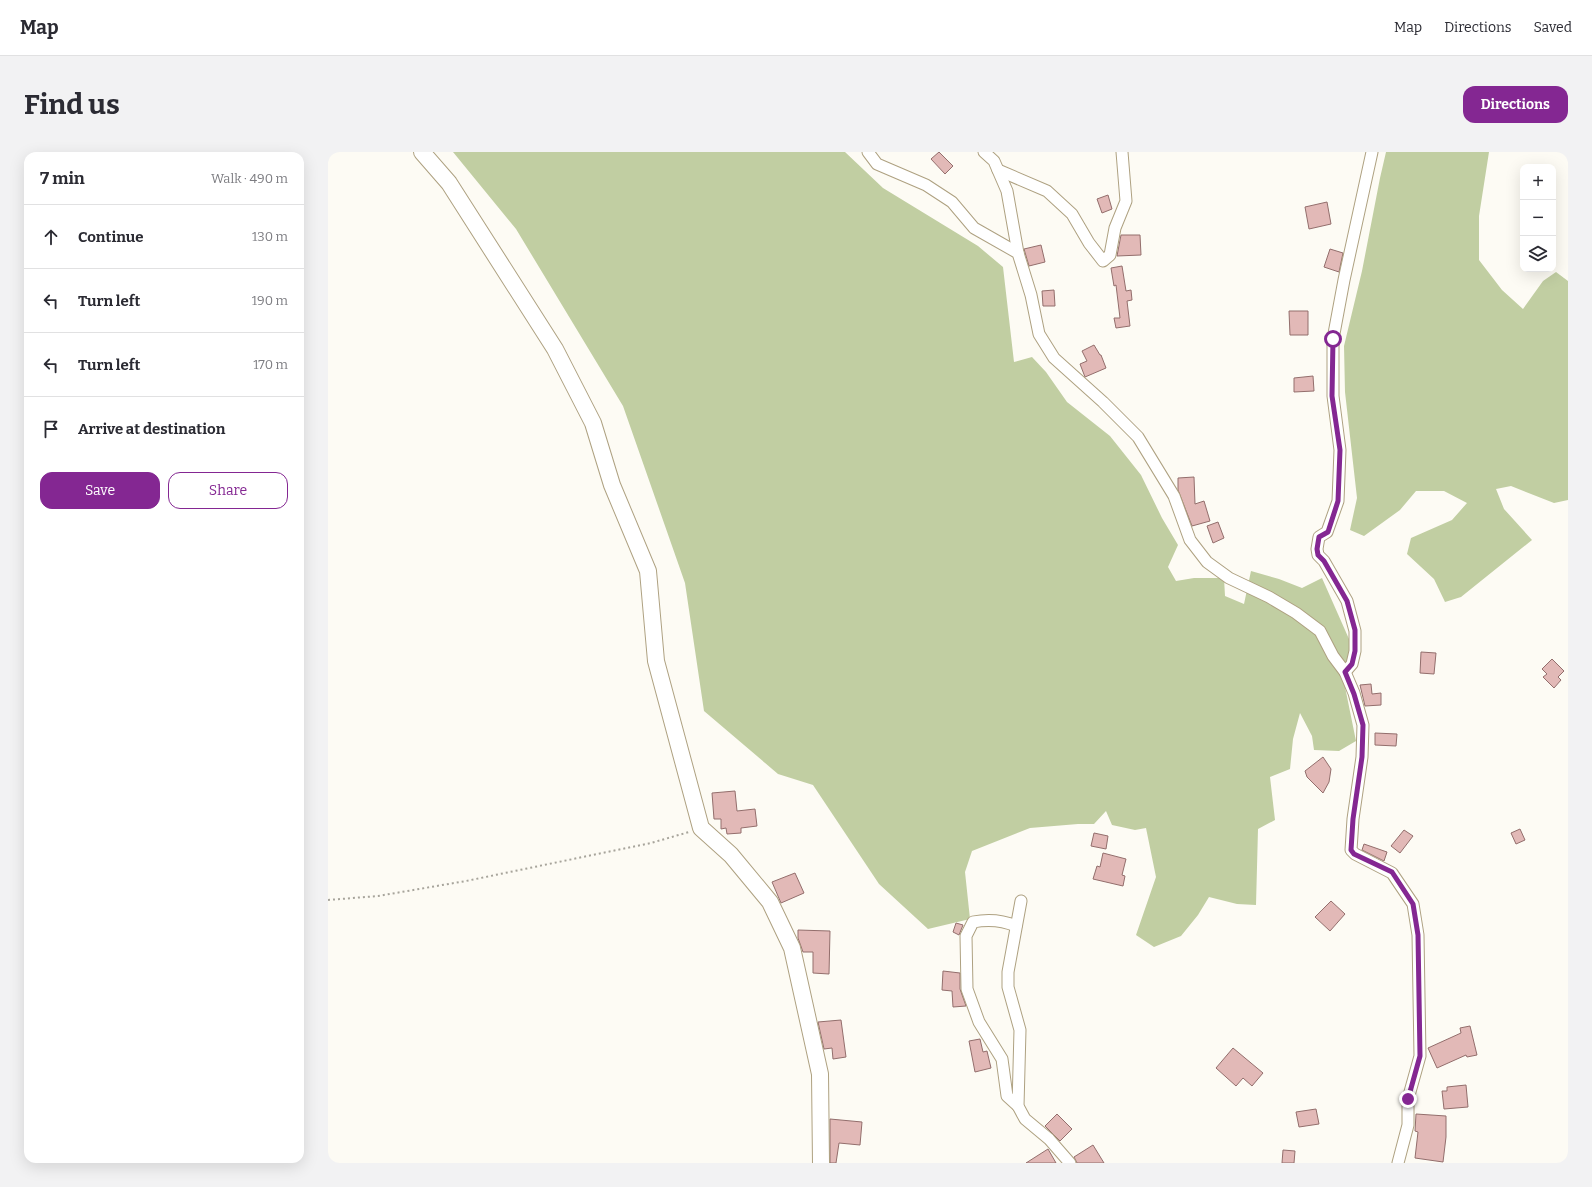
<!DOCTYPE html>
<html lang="en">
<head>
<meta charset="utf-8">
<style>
  body { margin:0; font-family:Bitter,serif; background:#f2f2f3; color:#2b2b33 }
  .controls { position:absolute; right:12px; top:12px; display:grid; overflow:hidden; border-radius:8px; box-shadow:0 4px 16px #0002 }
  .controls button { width:36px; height:36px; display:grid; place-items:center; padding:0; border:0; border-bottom:1px solid #e1e1e2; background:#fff; color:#2b2b33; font:20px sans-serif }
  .stop { position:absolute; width:12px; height:12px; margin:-9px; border:3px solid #842792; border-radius:50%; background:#fff }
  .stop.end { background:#842792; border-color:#fff; box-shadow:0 1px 4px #0008 }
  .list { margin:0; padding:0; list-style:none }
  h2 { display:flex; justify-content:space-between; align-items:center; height:52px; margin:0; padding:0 16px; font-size:17px }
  h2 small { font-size:13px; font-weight:400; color:#7c7c81 }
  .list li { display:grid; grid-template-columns:26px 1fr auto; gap:12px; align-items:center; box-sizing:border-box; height:64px; padding:0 16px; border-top:1px solid #e1e1e2 }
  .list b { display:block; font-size:15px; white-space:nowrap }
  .list em { font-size:13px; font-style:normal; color:#7c7c81 }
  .actions { display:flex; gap:8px; padding:12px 16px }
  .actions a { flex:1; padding:9px 0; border:1px solid #842792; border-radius:12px; text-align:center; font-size:14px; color:#842792 }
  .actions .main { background:#842792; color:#fff }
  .icon { flex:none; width:22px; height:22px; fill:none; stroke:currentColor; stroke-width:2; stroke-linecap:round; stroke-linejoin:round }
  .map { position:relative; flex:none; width:1240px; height:1011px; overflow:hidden; border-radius:12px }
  header { display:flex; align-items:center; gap:24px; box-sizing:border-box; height:56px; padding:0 20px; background:#fff; border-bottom:1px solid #e1e1e2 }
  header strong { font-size:19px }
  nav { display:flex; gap:22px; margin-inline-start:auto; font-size:14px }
  .intro { display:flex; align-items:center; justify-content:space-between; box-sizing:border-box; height:96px; padding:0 24px }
  h1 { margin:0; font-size:28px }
  .button { padding:10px 18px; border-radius:12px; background:#842792; color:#fff; font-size:14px; font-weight:700 }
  main { display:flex; gap:24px; padding:0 24px }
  aside { flex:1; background:#fff; border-radius:12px; box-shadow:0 4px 16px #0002 }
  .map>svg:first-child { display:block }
</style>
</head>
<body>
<header>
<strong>Map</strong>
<nav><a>Map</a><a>Directions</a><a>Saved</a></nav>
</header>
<div class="intro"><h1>Find us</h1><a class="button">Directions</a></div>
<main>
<aside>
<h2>7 min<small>Walk · 490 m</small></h2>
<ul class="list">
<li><svg class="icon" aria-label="ahead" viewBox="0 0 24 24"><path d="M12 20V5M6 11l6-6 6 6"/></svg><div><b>Continue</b></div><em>130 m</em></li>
<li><svg class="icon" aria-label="left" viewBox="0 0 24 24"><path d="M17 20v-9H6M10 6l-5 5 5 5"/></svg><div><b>Turn left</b></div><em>190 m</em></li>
<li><svg class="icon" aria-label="left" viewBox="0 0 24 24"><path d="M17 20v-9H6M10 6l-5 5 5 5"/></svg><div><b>Turn left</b></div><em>170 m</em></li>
<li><svg class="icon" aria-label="arrive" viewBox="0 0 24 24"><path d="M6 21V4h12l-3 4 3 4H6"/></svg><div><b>Arrive at destination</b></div></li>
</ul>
<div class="actions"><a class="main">Save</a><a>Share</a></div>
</aside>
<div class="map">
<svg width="1240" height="1011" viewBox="0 0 1240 1011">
  <rect width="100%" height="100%" fill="#fdfbf4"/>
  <g fill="#c1cea2">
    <path d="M125 0H517L555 36 650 94 675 115 686 210 704 205 718 220 739 250 782 284 813 323 834 366 850 393 840 415 848 429 866 426H896L897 444 916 452 923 419 951 427 974 436 994 426 1021 487 1022 508 1009 516 1016 530 1028 589 1011 599 986 598 984 584 972 561 965 587 962 617 942 625 947 668 930 677 928 753 909 752 881 745 870 763 853 784 826 795 808 783 828 725 818 676 807 678 784 673 778 659 766 672H750L702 676 644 699 637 720 642 767 600 777 551 732 485 633 450 622 376 559 357 431 295 254 188 77Z"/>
    <path d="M1058 0H1161L1151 64V108L1174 138 1195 157 1215 129 1228 120 1240 129V348L1226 351 1183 334 1168 337 1176 357 1204 388 1133 445 1117 450 1106 427 1079 402 1083 386 1124 368 1139 351 1116 339H1088L1072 358 1036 384 1022 378 1029 346 1017 240 1016 194 1034 119 1052 26Z"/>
  </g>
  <g fill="#e2b9b7" stroke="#936e6c">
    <path d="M611 0 625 14 617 22 603 7Z"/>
    <path d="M780 43 784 57 774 61 769 47Z"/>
    <path d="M999 50 1003 72 981 77 977 55Z"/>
    <path d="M793 83H812L813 103 789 104Z"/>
    <path d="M713 93 717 110 701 114 696 97Z"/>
    <path d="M1002 97 1015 101 1011 120 996 115Z"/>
    <path d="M794 114 798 139 803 138 804 148 799 149 802 174 788 176 786 166H792L788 133 786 134 783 116Z"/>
    <path d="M726 138 727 154H715L714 139Z"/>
    <path d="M961 159H980V183H962Z"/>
    <path d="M766 193 772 203H773L778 216 757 225 752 212 759 209 754 199Z"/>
    <path d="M985 224 986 239 966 240V226Z"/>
    <path d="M866 325 867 352 876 349 882 369 864 374 850 338V326Z"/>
    <path d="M890 370 896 386 885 391 879 374Z"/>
    <path d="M1093 500 1108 501 1106 522 1092 521Z"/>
    <path d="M1224 507 1236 519 1230 525 1233 528 1226 536 1215 525 1219 522 1214 517Z"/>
    <path d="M1043 532 1044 542 1053 541V553L1037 554 1032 533Z"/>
    <path d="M1047 581 1069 582 1068 594 1047 593Z"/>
    <path d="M995 605 1003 617 1001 630 995 641 979 625 977 619Z"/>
    <path d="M407 639 409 659 427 657 429 674 413 676V681L399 682 398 676 393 677V667H386L384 641Z"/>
    <path d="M1192 677 1197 688 1188 692 1183 681Z"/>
    <path d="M1076 678 1085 684 1072 701 1063 694Z"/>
    <path d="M766 681 780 684 778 697 763 694Z"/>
    <path d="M1036 692 1059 700 1056 709 1034 698Z"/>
    <path d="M775 701 798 707 794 723 797 724 795 734 765 727 769 714 772 715Z"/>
    <path d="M467 721 476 741 453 751 444 730Z"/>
    <path d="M1003 749 1017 762 1002 779 987 765Z"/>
    <path d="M628 771 635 773 631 783 625 780Z"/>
    <path d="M470 778 502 779 501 822 485 821V800H475L470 786Z"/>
    <path d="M615 819 632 821V837L638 854 625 855 624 839 614 838Z"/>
    <path d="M513 868 518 905 505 907 504 896 496 897 490 870Z"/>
    <path d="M1142 874 1149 903 1139 905 1138 903 1109 916 1100 896 1133 881 1132 876Z"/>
    <path d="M652 887 655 900 659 899 663 916 647 920 641 889Z"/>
    <path d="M905 896 935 921 924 934 915 926 908 934 888 916Z"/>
    <path d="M1138 933 1140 955 1116 957 1114 939H1119V935Z"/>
    <path d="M988 957 991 972 971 975 968 960Z"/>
    <path d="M729 962 744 977 732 989 717 974Z"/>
    <path d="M1088 962 1118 964V985L1115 1010 1087 1006 1090 980 1087 979Z"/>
    <path d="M502 967 534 970 532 993 511 991 508 1011H502Z"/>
    <path d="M765 993 776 1011H749L746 1005Z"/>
    <path d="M720 997 728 1011H698Z"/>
    <path d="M955 998 967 999 966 1011H954Z"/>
  </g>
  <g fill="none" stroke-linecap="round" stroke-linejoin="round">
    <defs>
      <g id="street">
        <path d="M540 0 549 12 598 33 624 50 646 76 690 101 703 143 711 182 726 206 775 250 810 285 846 344 862 388 879 410 901 426 941 445 968 461 992 479 1005 504 1017 520 1026 541 1035 573 1034 605 1025 667 1023 698 1027 702 1064 721 1085 752 1090 783 1092 904 1080 947V973L1070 1011"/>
        <path d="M656 0 666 9 679 39 690 101"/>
        <path d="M670 18 719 39 744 62 761 91 775 109 782 103 787 76 798 49 794 0"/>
        <path d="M1017 520 1024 512 1027 499V479L1019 449 996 409 990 403 989 397 991 385 999 380 1010 349 1012 298 1005 244V187L1016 128 1044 0"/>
        <path d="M693 749 680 820V835L692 878 690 954 697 967 721 987 742 1011"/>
        <path d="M688 774C674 768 660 767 645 770L638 784 639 837 651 870 674 907 679 944 690 954"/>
      </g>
      <path id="secondary" d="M94 0 121 31 227 197 265 271 284 333 320 419 328 509 373 676 403 703 442 750 464 796 492 922 493 1011"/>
    </defs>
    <use href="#street" stroke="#aea181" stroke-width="13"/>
    <use href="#secondary" stroke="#aea181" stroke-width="18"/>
    <path stroke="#a7a49b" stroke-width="2" stroke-dasharray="2 3" stroke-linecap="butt" d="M0 748 50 744 138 729 323 691 361 680"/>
    <use href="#street" stroke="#fff" stroke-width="11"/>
    <use href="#secondary" stroke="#fff" stroke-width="16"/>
  </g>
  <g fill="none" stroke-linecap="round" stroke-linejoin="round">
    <path stroke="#842792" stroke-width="5" d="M1005 187 1004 244 1012 298 1010 349 1000 380 991 385 989 397 990 403 996 409 1019 449 1027 478V499L1024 512 1017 520 1026 542 1035 573 1034 605 1025 667 1023 698 1026 702 1064 720 1085 752 1090 783 1092 904 1080 947"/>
  </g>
</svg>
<div class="controls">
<button>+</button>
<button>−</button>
<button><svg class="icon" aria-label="layers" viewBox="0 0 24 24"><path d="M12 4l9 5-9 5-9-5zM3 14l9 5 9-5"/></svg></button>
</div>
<div class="stop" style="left:1005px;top:187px"></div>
<div class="stop end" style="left:1080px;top:947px"></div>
</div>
</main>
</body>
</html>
